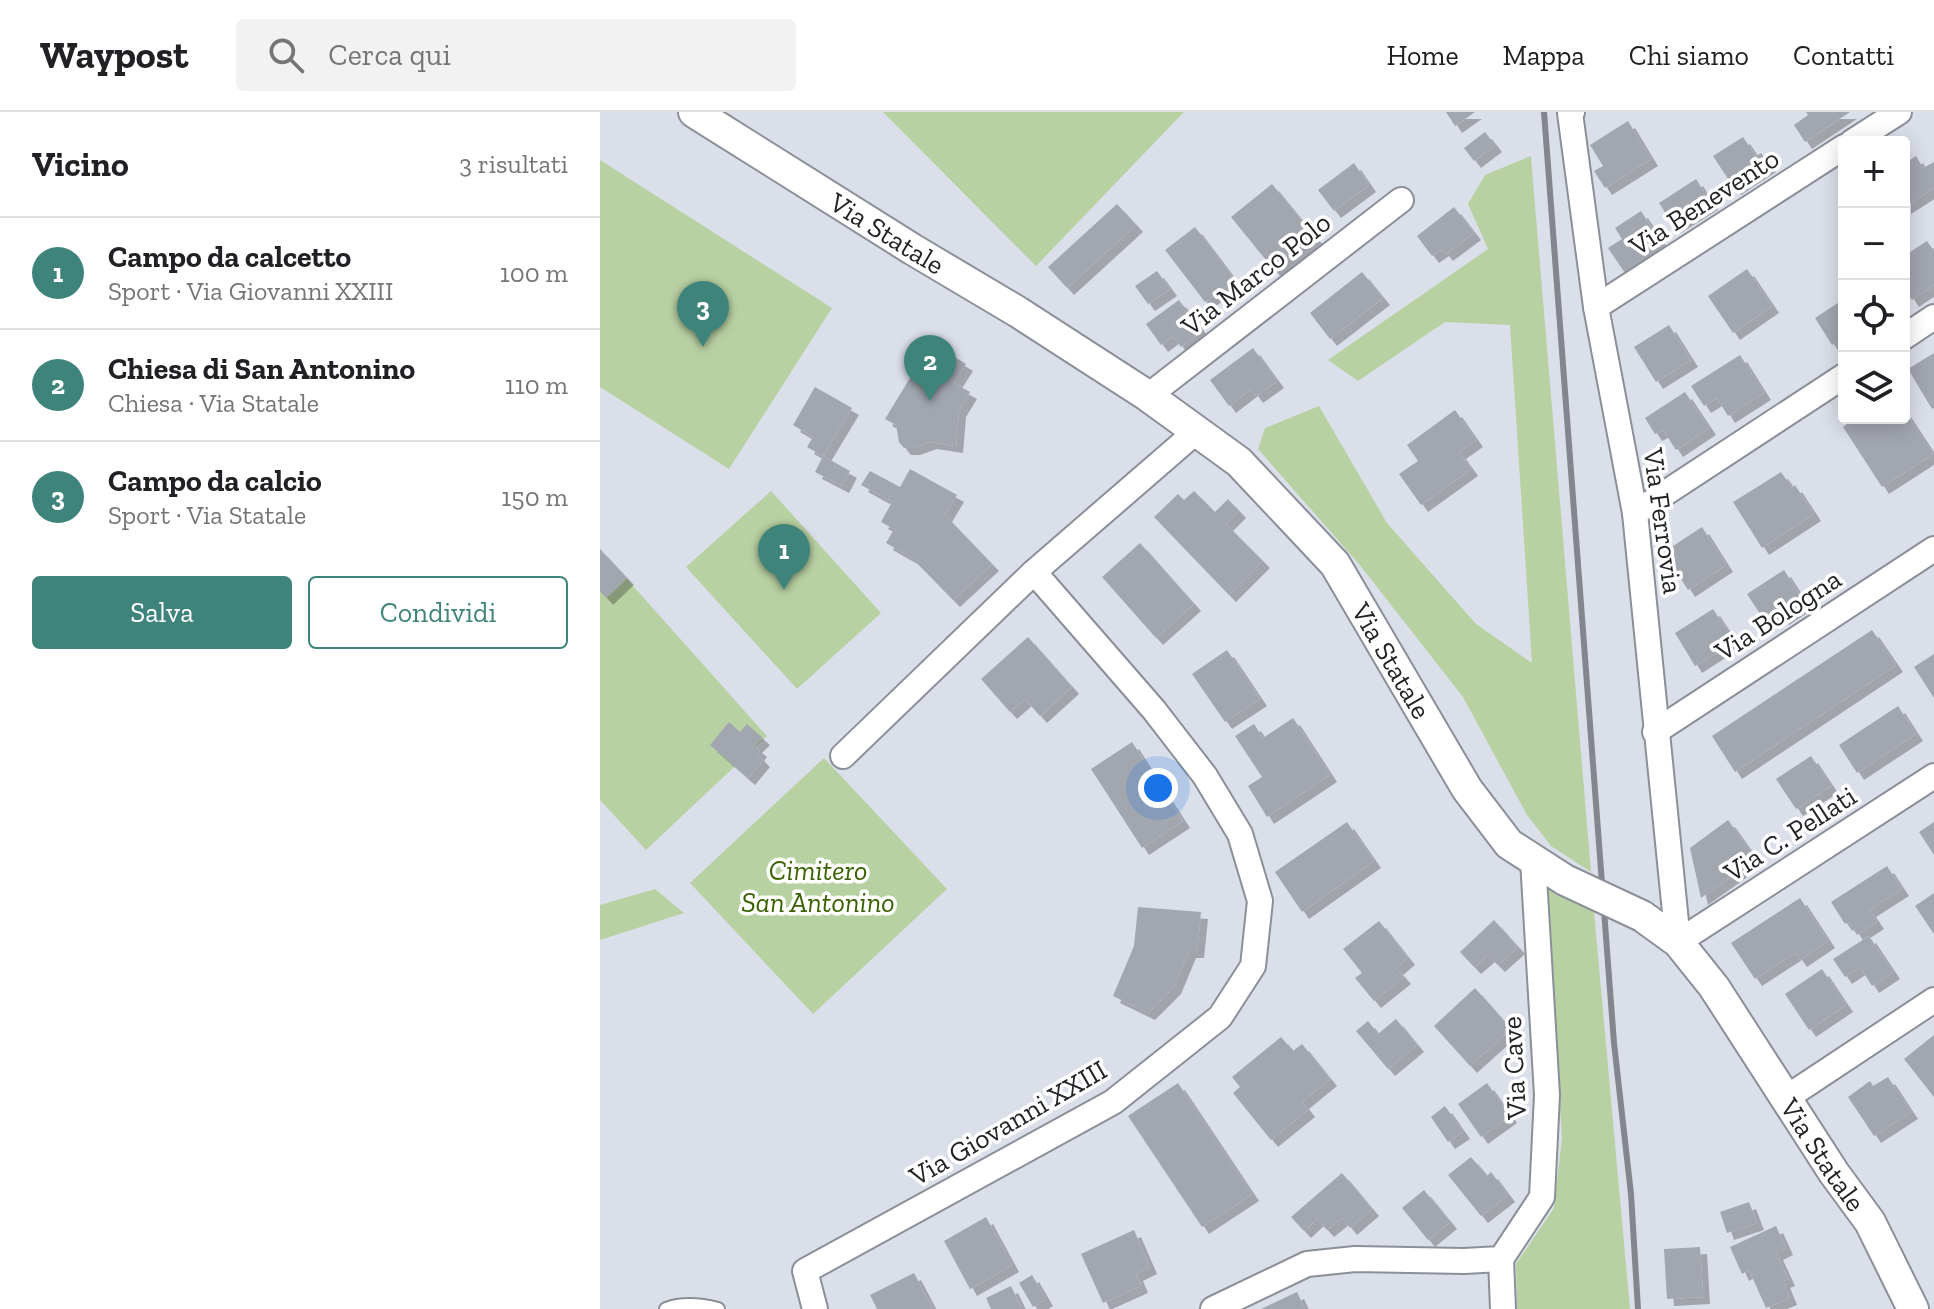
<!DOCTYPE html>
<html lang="it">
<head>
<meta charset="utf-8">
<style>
  body { margin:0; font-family:"Zilla Slab",serif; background:#f2f2f2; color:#202124 }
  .controls { position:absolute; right:24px; top:24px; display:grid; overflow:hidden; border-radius:8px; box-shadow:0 4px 20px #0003 }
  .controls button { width:72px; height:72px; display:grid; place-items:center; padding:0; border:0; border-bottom:2px solid #e0e0e0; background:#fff; color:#202124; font:40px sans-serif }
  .you { position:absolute; left:558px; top:676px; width:28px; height:28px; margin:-20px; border:6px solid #fff; border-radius:50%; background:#1a73e8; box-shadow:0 0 0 12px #1a73e833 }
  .badge { display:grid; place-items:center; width:52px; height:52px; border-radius:50%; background:#3f847b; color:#fff; font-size:26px; font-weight:700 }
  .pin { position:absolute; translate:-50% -66px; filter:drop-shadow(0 2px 4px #0008) }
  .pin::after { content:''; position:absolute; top:42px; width:28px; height:24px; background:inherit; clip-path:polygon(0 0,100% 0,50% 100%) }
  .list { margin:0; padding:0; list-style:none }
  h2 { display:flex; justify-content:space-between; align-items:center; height:104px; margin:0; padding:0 32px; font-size:34px }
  h2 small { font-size:26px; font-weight:400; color:#757577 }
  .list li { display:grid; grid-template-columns:52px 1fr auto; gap:24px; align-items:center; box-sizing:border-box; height:112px; padding:0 32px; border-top:2px solid #e0e0e0 }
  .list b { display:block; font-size:30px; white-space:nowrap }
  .list p { margin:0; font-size:26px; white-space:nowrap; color:#757577 }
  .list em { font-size:26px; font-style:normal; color:#757577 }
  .actions { display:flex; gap:16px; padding:24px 32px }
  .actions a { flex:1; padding:18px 0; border:2px solid #3f847b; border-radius:8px; text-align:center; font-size:28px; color:#3f847b }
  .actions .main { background:#3f847b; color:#fff }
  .icon { flex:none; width:44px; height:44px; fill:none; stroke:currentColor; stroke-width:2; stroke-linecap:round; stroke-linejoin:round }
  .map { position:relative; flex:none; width:1334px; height:1197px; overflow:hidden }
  header { display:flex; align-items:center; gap:48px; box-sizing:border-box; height:112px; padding:0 40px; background:#fff; border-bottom:2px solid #e0e0e0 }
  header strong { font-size:38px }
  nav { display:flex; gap:44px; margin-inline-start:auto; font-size:28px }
  .search { width:560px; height:72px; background:#f2f2f2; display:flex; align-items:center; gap:20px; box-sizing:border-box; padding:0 28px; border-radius:8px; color:#757577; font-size:30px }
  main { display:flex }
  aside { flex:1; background:#fff }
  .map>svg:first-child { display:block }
</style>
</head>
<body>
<header>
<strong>Waypost</strong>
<div class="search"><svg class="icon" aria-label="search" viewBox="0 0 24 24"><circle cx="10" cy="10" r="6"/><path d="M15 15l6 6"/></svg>Cerca qui</div>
<nav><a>Home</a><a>Mappa</a><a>Chi siamo</a><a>Contatti</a></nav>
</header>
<main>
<aside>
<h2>Vicino<small>3 risultati</small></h2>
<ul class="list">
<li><span class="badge">1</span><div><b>Campo da calcetto</b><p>Sport · Via Giovanni XXIII</p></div><em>100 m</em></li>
<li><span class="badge">2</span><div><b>Chiesa di San Antonino</b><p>Chiesa · Via Statale</p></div><em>110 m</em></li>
<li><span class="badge">3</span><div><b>Campo da calcio</b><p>Sport · Via Statale</p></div><em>150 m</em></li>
</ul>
<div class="actions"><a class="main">Salva</a><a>Condividi</a></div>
</aside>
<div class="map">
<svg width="1334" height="1197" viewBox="0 0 1334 1197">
  <defs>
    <filter id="shadow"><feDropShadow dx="7" dy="7" stdDeviation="0" flood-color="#0004"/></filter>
  </defs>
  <rect width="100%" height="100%" fill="#dbdfe9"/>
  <g fill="#b8d1a3">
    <path d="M283 0H584L436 154Z"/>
    <path d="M931 44V45L991 760 951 734 927 703 863 585 759 452 658 337 665 316 719 294 787 411 876 512 932 551 910 213 845 210 758 269 728 248 888 137 868 92 885 63Z"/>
    <path d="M0 48 232 196 129 357 0 275Z"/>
    <path d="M171 379 281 501 197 577 86 455Z"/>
    <path d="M0 437 167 624 46 738 0 688Z"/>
    <path d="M224 646 347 777 213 902 90 771Z"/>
    <path d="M946 773 994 800 1030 1197H917L916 1152 954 1096 962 1026Z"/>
    <path d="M55 777 84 801 0 828V793Z"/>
  </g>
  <g fill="#a2a6af" filter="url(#shadow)">
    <path d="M846 0H875L855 14Z"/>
    <path d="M1206 0H1250L1205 30 1194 13 1208 3Z"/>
    <path d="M1028 9 1051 47 1005 76 994 59 1003 54 990 33Z"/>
    <path d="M885 20 895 33 874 49 864 36Z"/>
    <path d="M1143 25 1156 44 1161 41 1169 53 1134 76 1113 44Z"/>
    <path d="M1316 44 1323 56 1334 50V76L1304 95V52Z"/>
    <path d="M754 51 769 73 734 99 718 78Z"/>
    <path d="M1096 67 1111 91 1074 114 1059 91Z"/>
    <path d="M672 72 715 125 674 158 631 105Z"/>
    <path d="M517 92 536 113 467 176 448 155Z"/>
    <path d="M854 95 874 121 846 142 842 137 832 144 817 124Z"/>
    <path d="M1041 99 1066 138 1027 164 1008 136 1022 127 1015 116Z"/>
    <path d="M595 115 635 168 605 190 565 138Z"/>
    <path d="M1327 129 1334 139V173L1312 188 1304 176V144Z"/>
    <path d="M1147 157 1172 194 1133 221 1108 184Z"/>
    <path d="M557 159 570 177 548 192 535 174Z"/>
    <path d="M762 160 783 186 730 227 710 201Z"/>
    <path d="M1244 187V225L1232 233 1215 206Z"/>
    <path d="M579 188 602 219 581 235 573 224 561 233 546 212Z"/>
    <path d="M1069 213 1091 248 1056 270 1034 235Z"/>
    <path d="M340 236 366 252 354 271 370 280 359 298 356 334 330 330 313 336H304L299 330 296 313 285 307 321 248 329 253Z"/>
    <path d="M653 236 677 269 656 284 651 277 629 294 610 268Z"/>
    <path d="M1334 241V296L1332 297 1308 257Z"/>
    <path d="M1140 243 1164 281 1128 304 1117 286 1104 294 1091 274Z"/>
    <path d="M215 275 252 296 223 344 250 359 242 374 215 360 223 344 207 335 213 325 193 313Z"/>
    <path d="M1085 280 1109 316 1076 338 1063 318 1055 322 1045 306Z"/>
    <path d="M855 298 876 328 859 340 871 357 821 393 799 362 818 349 807 333Z"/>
    <path d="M1304 298 1333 342 1282 375 1243 315 1247 312 1243 306H1304Z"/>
    <path d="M310 357 357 383 345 403 392 452 353 488 312 446 286 431 294 417 281 410 292 390 261 373 270 359 300 375Z"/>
    <path d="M1181 360 1192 376 1195 373 1214 402 1162 436 1133 390Z"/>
    <path d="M594 379 615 400 628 387 639 399 626 412 663 449 629 483 554 405 578 382 584 388Z"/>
    <path d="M1102 415 1126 453 1088 478 1064 440Z"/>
    <path d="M540 431 594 492 556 526 502 465Z"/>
    <path d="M0 437 27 466 6 486 0 479Z"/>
    <path d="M1184 458 1205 491 1182 506 1177 499 1164 508 1147 482Z"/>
    <path d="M1113 497 1134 529 1095 554 1075 521Z"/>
    <path d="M1272 518 1296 553 1135 660 1112 624Z"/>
    <path d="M428 525 472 575 440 604 425 587 410 600 381 567Z"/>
    <path d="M627 538 660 587 625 610 592 562Z"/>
    <path d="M1334 542V586L1314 555Z"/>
    <path d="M1298 594 1316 622 1257 661 1239 633Z"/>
    <path d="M693 606 730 663 667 705 648 674 662 665 635 624 654 612 663 626Z"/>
    <path d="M129 610 140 620 147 612 163 626 155 634 160 638 157 642 163 648 148 666 110 633Z"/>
    <path d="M532 630 583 709 542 736 491 657Z"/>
    <path d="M1211 644 1231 674 1196 697 1176 667Z"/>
    <path d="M1128 708 1156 747 1101 786 1090 736Z"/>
    <path d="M747 710 774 749 702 800 675 760Z"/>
    <path d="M1334 710V743L1319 720Z"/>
    <path d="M1287 754 1302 777 1269 798 1277 810 1257 823 1249 810 1245 812 1231 790Z"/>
    <path d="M1334 781V822L1315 794Z"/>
    <path d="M1200 786 1228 829 1200 848 1195 841 1155 867 1131 831Z"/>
    <path d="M538 795 601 800 597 839H589L574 875 548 901 513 884 534 834Z"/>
    <path d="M894 808 918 835 898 853 888 843 874 855 860 840Z"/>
    <path d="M779 809 808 846 796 856 804 865 774 889 755 866 762 861 743 837Z"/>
    <path d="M1269 824 1293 860 1272 874 1260 855 1245 865 1233 847Z"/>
    <path d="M1222 857 1246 893 1209 918 1185 882Z"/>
    <path d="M875 876 911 917 870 954 834 914Z"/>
    <path d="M796 907 817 933 788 957 756 919 768 909 778 922Z"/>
    <path d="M1334 923V985L1304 947Z"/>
    <path d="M681 925 693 939 702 932 730 967 702 990 708 998 671 1028 633 981 640 975 632 965Z"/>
    <path d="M1288 965 1311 1000 1274 1024 1248 985 1270 969 1273 974Z"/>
    <path d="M578 971 652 1082 602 1115 528 1004Z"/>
    <path d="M887 971 910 1004 881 1025 858 992Z"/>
    <path d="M845 994 863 1020 848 1030 831 1005Z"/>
    <path d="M871 1045 887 1064 891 1060 908 1083 881 1104 848 1063Z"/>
    <path d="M742 1061 772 1097 750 1116 742 1106 727 1118 717 1107 704 1119 691 1105Z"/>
    <path d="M824 1078 850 1110 828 1128 802 1096Z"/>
    <path d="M1149 1090 1157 1111 1127 1121 1120 1100Z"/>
    <path d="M386 1105 412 1153 370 1177 344 1129Z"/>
    <path d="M1176 1114 1186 1136 1176 1141 1188 1167 1183 1169 1190 1186 1166 1196 1149 1158 1142 1162 1130 1135Z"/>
    <path d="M534 1118 550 1155 536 1162 541 1174 503 1191 481 1142Z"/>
    <path d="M1100 1135 1103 1185 1067 1187 1064 1137Z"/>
    <path d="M314 1161 333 1197H277L270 1183Z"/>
    <path d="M432 1163 446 1187 433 1195 419 1171Z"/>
    <path d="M411 1174 422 1197H391L386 1186Z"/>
    <path d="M697 1180 705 1197H661Z"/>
  </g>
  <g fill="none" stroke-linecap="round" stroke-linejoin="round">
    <defs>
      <path id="service" d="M66 1197C82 1191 102 1193 118 1197"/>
      <g id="minor">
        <path d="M972 0 970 1 996 195 1035 401 1078 830 1334 664"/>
        <path d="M1252 30 1299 0"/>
        <path d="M996 195 1244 35"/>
        <path d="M1304 225 1334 205"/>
        <path d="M548 284 801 88"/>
        <path d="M1035 401 1244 264"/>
        <path d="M1055 620 1334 437"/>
        <path d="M243 644 434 460 598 318"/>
        <path d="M1186 986 1334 888"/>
        <path d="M901 1147 903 1197"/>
        <path d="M215 1197 205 1159 513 990 620 905 653 854 660 789 640 722 605 664 554 598 434 460"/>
        <path d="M613 1197 707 1152 755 1147 864 1149 901 1147 942 1085 947 983 933 748"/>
      </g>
      <g id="tertiary">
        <path id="s1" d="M94 0 312 137 418 200 548 284 639 350 735 452 867 677 909 732 965 768"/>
        <path id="s2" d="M1042 804 1078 830 1114 875 1234 1061 1270 1110 1313 1197"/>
      </g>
    </defs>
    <use href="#service" stroke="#8b8f98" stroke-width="16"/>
    <use href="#minor" stroke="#8b8f98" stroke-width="28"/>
    <use href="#tertiary" stroke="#8b8f98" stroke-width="34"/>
    <use href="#service" stroke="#fff" stroke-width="12"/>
    <use href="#minor" stroke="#fff" stroke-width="24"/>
    <use href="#tertiary" stroke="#fff" stroke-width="30"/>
    <path stroke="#83868d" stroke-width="6" d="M944 0 1014 931 1031 1082 1038 1197"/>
    <defs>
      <path id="tertiary-bridge" d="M965 768 1042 804"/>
    </defs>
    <use href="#tertiary-bridge" stroke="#8b8f98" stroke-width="34" stroke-linecap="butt"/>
    <use href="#tertiary-bridge" stroke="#fff" stroke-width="30"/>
  </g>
  <g text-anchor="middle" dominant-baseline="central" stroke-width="7" stroke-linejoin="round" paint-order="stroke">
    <g font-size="28" fill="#222327" stroke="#fff">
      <text transform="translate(1104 90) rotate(-33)">Via Benevento</text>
      <text stroke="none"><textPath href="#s1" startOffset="228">Via Statale</textPath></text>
      <text transform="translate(656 162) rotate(-38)">Via Marco Polo</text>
      <text transform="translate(1063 409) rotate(82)">Via Ferrovia</text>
      <text transform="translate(1178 503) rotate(-33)">Via Bologna</text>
      <text stroke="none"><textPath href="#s1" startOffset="900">Via Statale</textPath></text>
      <text transform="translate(1190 722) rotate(-33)">Via C. Pellati</text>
      <text transform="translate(914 956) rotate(-93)">Via Cave</text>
      <text transform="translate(408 1011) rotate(-30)">Via Giovanni XXIII</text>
      <text stroke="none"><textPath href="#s2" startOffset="302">Via Statale</textPath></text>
    </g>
    <g font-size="28" font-style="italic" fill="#3b6100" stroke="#fff">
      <text x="218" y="758">Cimitero<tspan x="218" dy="32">San Antonino</tspan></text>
    </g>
  </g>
</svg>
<div class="controls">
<button>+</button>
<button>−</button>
<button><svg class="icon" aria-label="locate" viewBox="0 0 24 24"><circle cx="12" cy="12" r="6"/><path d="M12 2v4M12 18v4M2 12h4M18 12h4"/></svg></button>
<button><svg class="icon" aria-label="layers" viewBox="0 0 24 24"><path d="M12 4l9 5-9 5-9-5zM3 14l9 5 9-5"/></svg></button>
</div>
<div class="you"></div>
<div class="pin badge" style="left:184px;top:478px">1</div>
<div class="pin badge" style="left:330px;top:289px">2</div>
<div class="pin badge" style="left:103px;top:235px">3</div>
</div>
</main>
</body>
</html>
